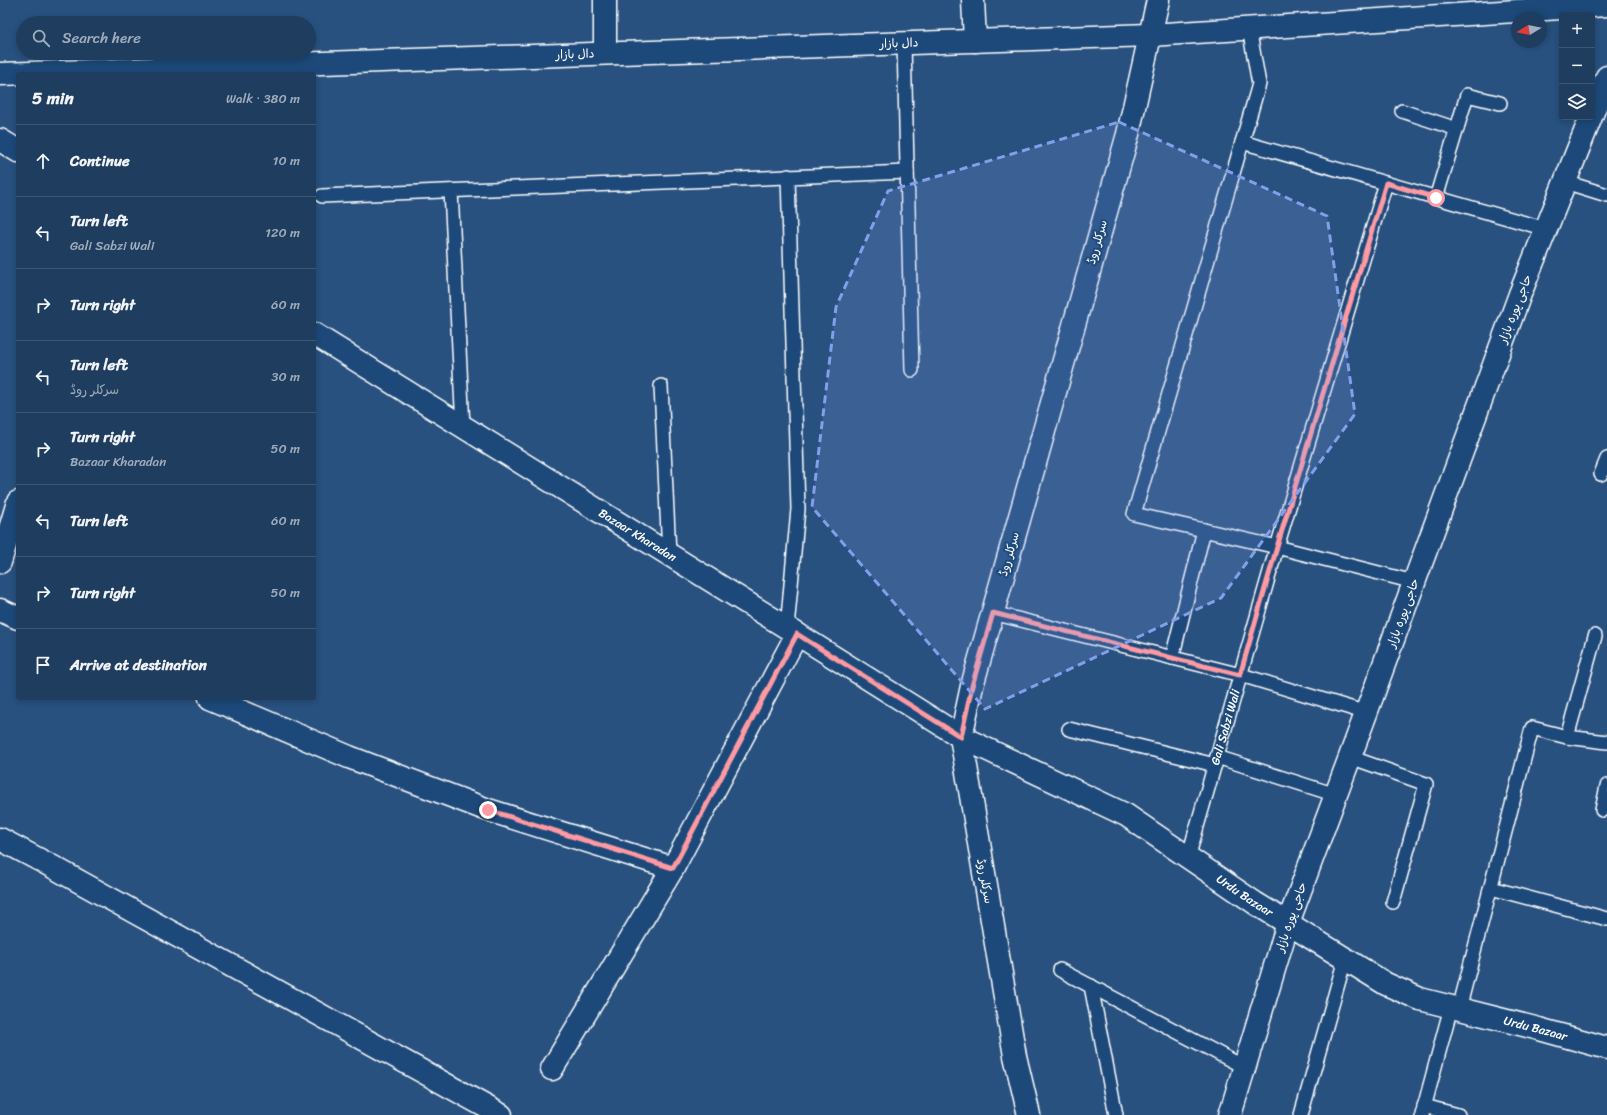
<!DOCTYPE html>
<html lang="en">
<head>
<meta charset="utf-8">
<style>
  body { margin:0; font-family:Sriracha,"Playpen Sans Arabic",sans-serif; background:#264465; color:#f1f3f6 }
  .controls { position:absolute; right:12px; top:12px; display:grid; overflow:hidden; border-radius:4px; box-shadow:0 2px 6px #0003 }
  .controls button { width:36px; height:36px; display:grid; place-items:center; padding:0; border:0; border-bottom:1px solid #3c5674; background:#1e3d5f; color:#f1f3f6; font:20px sans-serif }
  .compass { position:absolute; left:1511px; top:12px; width:36px; height:36px; border-radius:50%; background:#1e3d5f; box-shadow:0 2px 6px #0003; rotate:260deg }
  .stop { position:absolute; width:12px; height:12px; margin:-9px; border:3px solid #ff9aa2; border-radius:50%; background:#fff }
  .stop.end { background:#ff9aa2; border-color:#fff; box-shadow:0 1px 4px #0008 }
  .list { margin:0; padding:0; list-style:none }
  h2 { display:flex; justify-content:space-between; align-items:center; height:52px; margin:0; padding:0 16px; font-size:17px }
  h2 small { font-size:13px; font-weight:400; color:#a1aebd }
  .list li { display:grid; grid-template-columns:26px 1fr auto; gap:12px; align-items:center; box-sizing:border-box; height:72px; padding:0 16px; border-top:1px solid #3c5674 }
  .list b { display:block; font-size:15px; white-space:nowrap }
  .list p { margin:0; font-size:13px; white-space:nowrap; color:#a1aebd }
  .list em { font-size:13px; font-style:normal; color:#a1aebd }
  .icon { flex:none; width:22px; height:22px; fill:none; stroke:currentColor; stroke-width:2; stroke-linecap:round; stroke-linejoin:round }
  .map { position:relative; flex:none; width:1607px; height:1115px; overflow:hidden }
  .search { position:absolute; background:#1e3d5f; box-shadow:0 2px 6px #0003; left:16px; top:16px; width:300px; height:44px; display:flex; align-items:center; gap:10px; box-sizing:border-box; padding:0 14px; border-radius:22px; color:#a1aebd; font-size:15px }
  .panel { position:absolute; background:#1e3d5f; box-shadow:0 2px 6px #0003; left:16px; top:72px; width:300px; height:628px; border-radius:4px }
  .map>svg:first-child { display:block }
</style>
</head>
<body>
<div class="map">
<svg width="1607" height="1115" viewBox="0 0 1607 1115">
  <rect width="100%" height="100%" fill="#28517f"/>
  <filter id="ink" filterUnits="userSpaceOnUse"><feTurbulence type="fractalNoise" baseFrequency=".025" numOctaves="2"/><feDisplacementMap in="SourceGraphic" scale="8" xChannelSelector="R" yChannelSelector="G"/><feConvolveMatrix kernelMatrix="1 2 1 2 8 2 1 2 1" color-interpolation-filters="sRGB"/></filter>
  <g filter="url(#ink)">
    <g fill="none" stroke-linecap="round" stroke-linejoin="round">
      <defs>
        <g id="service">
          <path d="M1249 28 1259 84 1134 514 1277 547 1414 582"/>
          <path d="M904 43 912 370"/>
          <path d="M1402 111 1457 129"/>
          <path d="M1242 142 1546 229"/>
          <path d="M1565 182 1607 195"/>
          <path d="M451 191 463 427"/>
          <path d="M322 196 907 172"/>
          <path d="M1436 198 1467 95 1500 103"/>
          <path d="M661 386 669 554"/>
          <path d="M1601 474 1607 459"/>
          <path d="M993 613 1241 675 1367 713"/>
          <path d="M787 628 798 509 788 176"/>
          <path d="M1172 658 1204 530"/>
          <path d="M1069 729 1215 765"/>
          <path d="M1567 737 1607 742"/>
          <path d="M1217 757 1336 795"/>
          <path d="M1350 757 1426 784 1393 902"/>
          <path d="M1602 810 1607 786"/>
          <path id="s1" d="M1188 858 1277 547 1386 183"/>
          <path d="M1491 888 1607 919"/>
          <path d="M1060 970 1244 1067"/>
          <path d="M1091 986 1116 1115"/>
          <path d="M1459 1009 1532 728 1567 737 1595 636"/>
          <path d="M1424 1106 1458 1115"/>
          <path d="M1301 1115 1345 959"/>
          <path d="M1422 1115 1451 1007"/>
        </g>
        <g id="minor">
          <path d="M973 0 975 41"/>
          <path d="M605 53V0"/>
          <path d="M0 74 1150 35 1607 5"/>
          <path d="M1592 114 1607 77"/>
          <path d="M0 562 18 502"/>
          <path d="M0 610 18 618"/>
          <path d="M210 698 349 757 488 810 673 868"/>
          <path id="s2" d="M961 737 1126 815 1255 903 1386 984 1420 999 1539 1029 1607 1048"/>
          <path d="M552 1069 673 868 797 634"/>
          <path d="M1230 1115 1288 923 1350 757 1520 294 1591 117"/>
        </g>
        <g id="tertiary">
          <path d="M0 140 18 151"/>
          <path id="s3" d="M314 334 797 634 961 737"/>
          <path d="M0 839 53 867 501 1115"/>
        </g>
        <path id="primary" d="M1029 1115 1015 1056 961 737 972 686 1128 134 1158 0"/>
      </defs>
      <use href="#service" stroke="#fff" stroke-width="16"/>
      <use href="#minor" stroke="#fff" stroke-width="25"/>
      <use href="#tertiary" stroke="#fff" stroke-width="25"/>
      <use href="#primary" stroke="#fff" stroke-width="25"/>
      <use href="#service" stroke="#1f4a7a" stroke-width="13"/>
      <use href="#minor" stroke="#1f4a7a" stroke-width="22"/>
      <use href="#tertiary" stroke="#1f4a7a" stroke-width="22"/>
      <use href="#primary" stroke="#1f4a7a" stroke-width="22"/>
    </g>
  </g>
  <g fill="none" stroke-linecap="round" stroke-linejoin="round" filter="url(#ink)">
    <path stroke="#ff9aa2" stroke-width="5" d="M488 810 673 868 797 634 961 737 972 686 993 613 1240 675 1277 547 1386 183 1436 198"/>
  </g>
  <path fill="#839eea" fill-opacity="0.2" stroke="#839eea" stroke-width="3" stroke-dasharray="8 5" stroke-linejoin="round" d="M1119 122 1327 216 1355 414 1221 598 985 709 812 507 836 307 888 191Z"/>
  <g text-anchor="middle" dominant-baseline="central" stroke-width="4" stroke-linejoin="round" paint-order="stroke">
    <g font-size="12" fill="#fff" stroke="#1f4a7a">
      <text transform="translate(899 43) rotate(-2)">دال بازار</text>
      <text transform="translate(575 54) rotate(-2)">دال بازار</text>
      <text transform="translate(1097 242) rotate(-74)">سرکلر روڈ</text>
      <text transform="translate(1515 309) rotate(-69)">حاجی پورہ بازار</text>
      <text stroke="none"><textPath href="#s3" startOffset="381">Bazaar Kharadan</textPath></text>
      <text transform="translate(1009 554) rotate(-74)">سرکلر روڈ</text>
      <text transform="translate(1403 613) rotate(-70)">حاجی پورہ بازار</text>
      <text stroke="none"><textPath href="#s1" startOffset="136">Gali Sabzi Wali</textPath></text>
      <text transform="translate(985 881) rotate(80)">سرکلر روڈ</text>
      <text stroke="none"><textPath href="#s2" startOffset="326">Urdu Bazaar</textPath></text>
      <text transform="translate(1291 917) rotate(-71)">حاجی پورہ بازار</text>
      <text stroke="none"><textPath href="#s2" startOffset="649">Urdu Bazaar</textPath></text>
    </g>
  </g>
</svg>
<div class="controls">
<button>+</button>
<button>−</button>
<button><svg class="icon" aria-label="layers" viewBox="0 0 24 24"><path d="M12 4l9 5-9 5-9-5zM3 14l9 5 9-5"/></svg></button>
</div>
<svg class="compass" viewBox="-18 -18 36 36"><path d="M0-13l5 13h-10z" fill="#e53935"/><path d="M0 13l5-13h-10z" fill="#a1aebd"/></svg>
<div class="stop" style="left:1436px;top:198px"></div>
<div class="stop end" style="left:488px;top:810px"></div>
<div class="search"><svg class="icon" aria-label="search" viewBox="0 0 24 24"><circle cx="10" cy="10" r="6"/><path d="M15 15l6 6"/></svg>Search here</div>
<section class="panel">
<h2>5 min<small>Walk · 380 m</small></h2>
<ul class="list">
<li><svg class="icon" aria-label="ahead" viewBox="0 0 24 24"><path d="M12 20V5M6 11l6-6 6 6"/></svg><div><b>Continue</b></div><em>10 m</em></li>
<li><svg class="icon" aria-label="left" viewBox="0 0 24 24"><path d="M17 20v-9H6M10 6l-5 5 5 5"/></svg><div><b>Turn left</b><p>Gali Sabzi Wali</p></div><em>120 m</em></li>
<li><svg class="icon" aria-label="right" viewBox="0 0 24 24"><path d="M7 20v-9h11M14 6l5 5-5 5"/></svg><div><b>Turn right</b></div><em>60 m</em></li>
<li><svg class="icon" aria-label="left" viewBox="0 0 24 24"><path d="M17 20v-9H6M10 6l-5 5 5 5"/></svg><div><b>Turn left</b><p>سرکلر روڈ</p></div><em>30 m</em></li>
<li><svg class="icon" aria-label="right" viewBox="0 0 24 24"><path d="M7 20v-9h11M14 6l5 5-5 5"/></svg><div><b>Turn right</b><p>Bazaar Kharadan</p></div><em>50 m</em></li>
<li><svg class="icon" aria-label="left" viewBox="0 0 24 24"><path d="M17 20v-9H6M10 6l-5 5 5 5"/></svg><div><b>Turn left</b></div><em>60 m</em></li>
<li><svg class="icon" aria-label="right" viewBox="0 0 24 24"><path d="M7 20v-9h11M14 6l5 5-5 5"/></svg><div><b>Turn right</b></div><em>50 m</em></li>
<li><svg class="icon" aria-label="arrive" viewBox="0 0 24 24"><path d="M6 21V4h12l-3 4 3 4H6"/></svg><div><b>Arrive at destination</b></div></li>
</ul>
</section>
</div>
</body>
</html>
